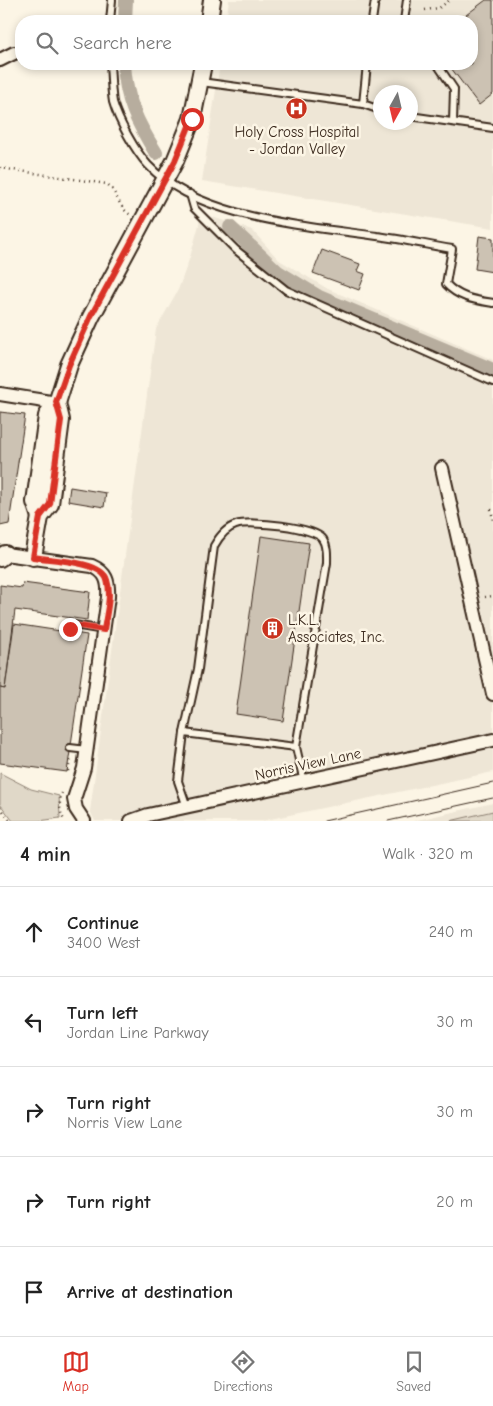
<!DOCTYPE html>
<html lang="en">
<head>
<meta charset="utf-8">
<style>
  body { margin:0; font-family:"Comic Neue",sans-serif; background:#f6f6f6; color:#222 }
  .compass { position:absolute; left:373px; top:85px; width:45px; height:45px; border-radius:50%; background:#fff; box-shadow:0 2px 8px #0003; rotate:188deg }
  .stop { position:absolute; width:15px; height:15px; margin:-11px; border:4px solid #d93025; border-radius:50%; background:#fff }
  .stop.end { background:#d93025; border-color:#fff; box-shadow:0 1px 5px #0008 }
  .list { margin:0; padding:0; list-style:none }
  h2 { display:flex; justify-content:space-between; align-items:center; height:65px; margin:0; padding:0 20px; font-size:21px }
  h2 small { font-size:16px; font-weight:400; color:#767676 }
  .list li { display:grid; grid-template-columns:32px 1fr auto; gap:15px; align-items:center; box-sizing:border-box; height:90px; padding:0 20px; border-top:1px solid #e0e0e0 }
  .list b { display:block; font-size:19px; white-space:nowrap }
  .list p { margin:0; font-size:16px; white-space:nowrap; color:#767676 }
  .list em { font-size:16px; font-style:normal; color:#767676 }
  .icon { flex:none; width:28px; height:28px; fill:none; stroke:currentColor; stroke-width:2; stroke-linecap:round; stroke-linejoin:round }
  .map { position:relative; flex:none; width:493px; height:821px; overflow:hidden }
  .search { position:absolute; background:#fff; box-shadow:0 2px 8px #0003; left:15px; right:15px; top:15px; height:55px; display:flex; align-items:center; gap:12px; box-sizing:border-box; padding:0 18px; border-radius:20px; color:#767676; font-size:19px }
  .sheet { height:515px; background:#fff }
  nav { display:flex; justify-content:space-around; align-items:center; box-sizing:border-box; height:70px; border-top:1px solid #e0e0e0; background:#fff; font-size:14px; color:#767676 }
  nav a { display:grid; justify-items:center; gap:2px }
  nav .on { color:#d93025 }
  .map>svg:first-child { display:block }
</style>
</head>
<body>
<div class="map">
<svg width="493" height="821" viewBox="0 0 493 821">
  <rect width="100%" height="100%" fill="#fcf5e5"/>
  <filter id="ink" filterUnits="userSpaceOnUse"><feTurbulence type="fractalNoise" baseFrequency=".02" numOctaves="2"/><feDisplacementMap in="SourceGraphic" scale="10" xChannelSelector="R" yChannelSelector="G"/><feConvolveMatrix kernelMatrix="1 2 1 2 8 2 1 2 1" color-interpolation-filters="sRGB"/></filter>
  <g filter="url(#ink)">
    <g fill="#eee6d6" fill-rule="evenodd">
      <path d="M229 0H493V228L202 181 220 64H472V21H226ZM380 92H410V122H380Z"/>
      <path d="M200 213 252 230 279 260 328 289 493 360V772L261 821H95L90 811 156 329 178 290 190 257 199 225Z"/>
      <path d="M493 803V821H413Z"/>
    </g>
    <g fill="#e0d8c8" stroke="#8e8173">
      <path d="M0 773 31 789 59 796 60 818 39 821H13L0 804Z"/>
      <path d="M493 811V821H450Z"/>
    </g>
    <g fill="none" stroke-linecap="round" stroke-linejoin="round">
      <g stroke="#b7ad9e" stroke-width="14">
        <path d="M125 21 126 0"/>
        <path d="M124 64C126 101 137 122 156 153"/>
        <path d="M230 227 278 272 319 297 493 370"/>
      </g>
    </g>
    <g fill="#ccc2b3" stroke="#3b2a1e">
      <path d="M486 0H493V94L479 105 448 64H472V21H458Z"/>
      <path d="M479 236 493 238V272L475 269Z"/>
      <path d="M322 250 360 264 357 271 365 274 359 290 313 273Z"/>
      <path d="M0 412 25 415 9 524 0 526Z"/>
      <path d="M70 487 106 493 104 507 68 501Z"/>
      <path d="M261 536 309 543 283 721 236 714Z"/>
      <path d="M23 583 90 592 87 620 15 610 5 689 0 688V585L22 588Z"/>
      <path d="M14 624 87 635 67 772 0 763V688L5 689Z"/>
    </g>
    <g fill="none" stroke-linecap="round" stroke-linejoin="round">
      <defs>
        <g id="service">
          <path d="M110 21 112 0"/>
          <path d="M372 21 375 0"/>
          <path d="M404 21 407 0"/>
          <path d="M110 64C111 76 111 90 113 102 118 120 135 151 148 165 198 219 308 226 377 236 402 239 427 245 452 249L446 284C459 298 475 300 493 303"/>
          <path d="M437 64 454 89 453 122"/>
          <path d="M201 82 363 104 367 64"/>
          <path d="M363 104 380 110"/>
          <path d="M410 116 493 128"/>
          <path d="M190 194 194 208 236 250 286 290 493 382"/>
          <path d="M69 632 74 625 104 630"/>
          <path d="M184 733 198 669 214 546C219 537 226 528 236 525 250 520 315 527 323 539 328 546 327 555 327 563L296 747"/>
          <path d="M70 748 87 750"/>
          <path d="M187 807 178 781 184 733 296 747 304 782"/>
        </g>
        <g id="minor">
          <path d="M0 60 14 53"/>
          <path d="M0 394 57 403"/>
          <path d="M442 468 493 694"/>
          <path d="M5 554 92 566C106 572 109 581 108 597L84 768 74 799 76 809 84 821"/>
          <path d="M131 821 148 815 493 740"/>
        </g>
        <g id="tertiary">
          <path d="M209 21 212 0"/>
          <path d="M40 517 35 502 47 416 57 403 69 365 91 317 175 161 192 119 203 64"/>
          <path d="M33 557 40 517 50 504 61 420 57 403"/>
          <path d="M0 558 5 554"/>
        </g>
      </defs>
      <use href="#service" stroke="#3b2a1e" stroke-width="10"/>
      <use href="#minor" stroke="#3b2a1e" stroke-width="16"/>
      <use href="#tertiary" stroke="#3b2a1e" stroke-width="20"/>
      <g stroke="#3b2a1e" stroke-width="2.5" stroke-dasharray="1 4" stroke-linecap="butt">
        <path d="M425 10 439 8 450 0"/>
        <path d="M0 168 107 184C118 193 118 208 131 215"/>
        <path d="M491 509 493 520"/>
        <path d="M485 597 493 596"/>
        <path d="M68 771 71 757"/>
        <path d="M62 793C58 800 60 815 65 821"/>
        <path d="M0 807 10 821"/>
      </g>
      <use href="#service" stroke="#fcf5e5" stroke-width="6"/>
      <use href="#minor" stroke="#fcf5e5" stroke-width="12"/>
      <use href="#tertiary" stroke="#fcf5e5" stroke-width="16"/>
      <g stroke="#3b2a1e" stroke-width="1">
        <path d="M324 821 493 783"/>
        <path d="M388 821 493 798"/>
      </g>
    </g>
  </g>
  <g fill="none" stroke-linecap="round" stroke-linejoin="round" filter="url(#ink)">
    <path stroke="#d93025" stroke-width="6" d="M70 629 74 625 104 630C106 615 112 595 107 580 102 561 51 560 33 557L40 517 50 504 61 420 56 402 69 365 91 316 175 161 192 119"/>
  </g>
  <defs>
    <symbol id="hospital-disc" viewBox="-11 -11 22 22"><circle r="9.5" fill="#c8321e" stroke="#fcf5e5"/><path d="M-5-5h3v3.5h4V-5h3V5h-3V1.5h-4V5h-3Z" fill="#fff"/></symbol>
    <symbol id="building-disc" viewBox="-11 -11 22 22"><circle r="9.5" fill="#c8321e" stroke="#fcf5e5"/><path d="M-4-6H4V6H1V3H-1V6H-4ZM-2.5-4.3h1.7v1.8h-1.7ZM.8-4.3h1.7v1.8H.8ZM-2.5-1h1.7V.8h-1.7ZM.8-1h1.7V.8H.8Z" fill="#fff"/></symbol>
  </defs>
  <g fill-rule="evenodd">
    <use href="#hospital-disc" x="284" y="96" width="25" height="25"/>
    <use href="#building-disc" x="260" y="616" width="25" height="25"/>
  </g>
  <g text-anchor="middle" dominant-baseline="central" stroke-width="5" stroke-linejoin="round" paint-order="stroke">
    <g font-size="15" fill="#3b2a1e" stroke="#fcf5e5">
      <text x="297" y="132">Holy Cross Hospital<tspan x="297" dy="17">- Jordan Valley</tspan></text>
      <text x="288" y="620" text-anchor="start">L.K.L.<tspan x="288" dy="17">Associates, Inc.</tspan></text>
    </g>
    <g font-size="15" fill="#3b2a1e" stroke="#fcf5e5">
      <text transform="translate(308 764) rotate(-12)">Norris View Lane</text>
    </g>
  </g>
</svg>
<svg class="compass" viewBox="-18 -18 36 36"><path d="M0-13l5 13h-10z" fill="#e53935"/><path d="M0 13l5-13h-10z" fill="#767676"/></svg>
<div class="stop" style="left:192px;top:119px"></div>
<div class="stop end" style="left:70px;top:629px"></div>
<div class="search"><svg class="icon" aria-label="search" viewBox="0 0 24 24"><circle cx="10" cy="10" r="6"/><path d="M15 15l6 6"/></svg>Search here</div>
</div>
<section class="sheet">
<h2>4 min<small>Walk · 320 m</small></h2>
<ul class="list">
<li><svg class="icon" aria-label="ahead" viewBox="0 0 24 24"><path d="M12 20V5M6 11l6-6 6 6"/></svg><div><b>Continue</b><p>3400 West</p></div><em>240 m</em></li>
<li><svg class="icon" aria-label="left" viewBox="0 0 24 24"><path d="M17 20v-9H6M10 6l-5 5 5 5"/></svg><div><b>Turn left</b><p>Jordan Line Parkway</p></div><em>30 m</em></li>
<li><svg class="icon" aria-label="right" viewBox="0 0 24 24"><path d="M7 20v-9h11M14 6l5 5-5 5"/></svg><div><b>Turn right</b><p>Norris View Lane</p></div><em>30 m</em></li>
<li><svg class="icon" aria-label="right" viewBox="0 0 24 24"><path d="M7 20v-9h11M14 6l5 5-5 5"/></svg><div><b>Turn right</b></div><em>20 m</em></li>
<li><svg class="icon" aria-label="arrive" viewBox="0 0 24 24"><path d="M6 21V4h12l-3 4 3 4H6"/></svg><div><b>Arrive at destination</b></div></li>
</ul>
</section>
<nav>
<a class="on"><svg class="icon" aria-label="map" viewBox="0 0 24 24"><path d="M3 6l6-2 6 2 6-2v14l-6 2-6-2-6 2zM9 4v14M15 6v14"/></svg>Map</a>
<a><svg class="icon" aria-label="directions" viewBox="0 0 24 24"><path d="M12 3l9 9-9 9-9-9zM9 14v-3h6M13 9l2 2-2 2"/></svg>Directions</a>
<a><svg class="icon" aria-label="saved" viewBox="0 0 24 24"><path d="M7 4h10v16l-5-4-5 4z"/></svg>Saved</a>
</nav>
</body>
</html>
